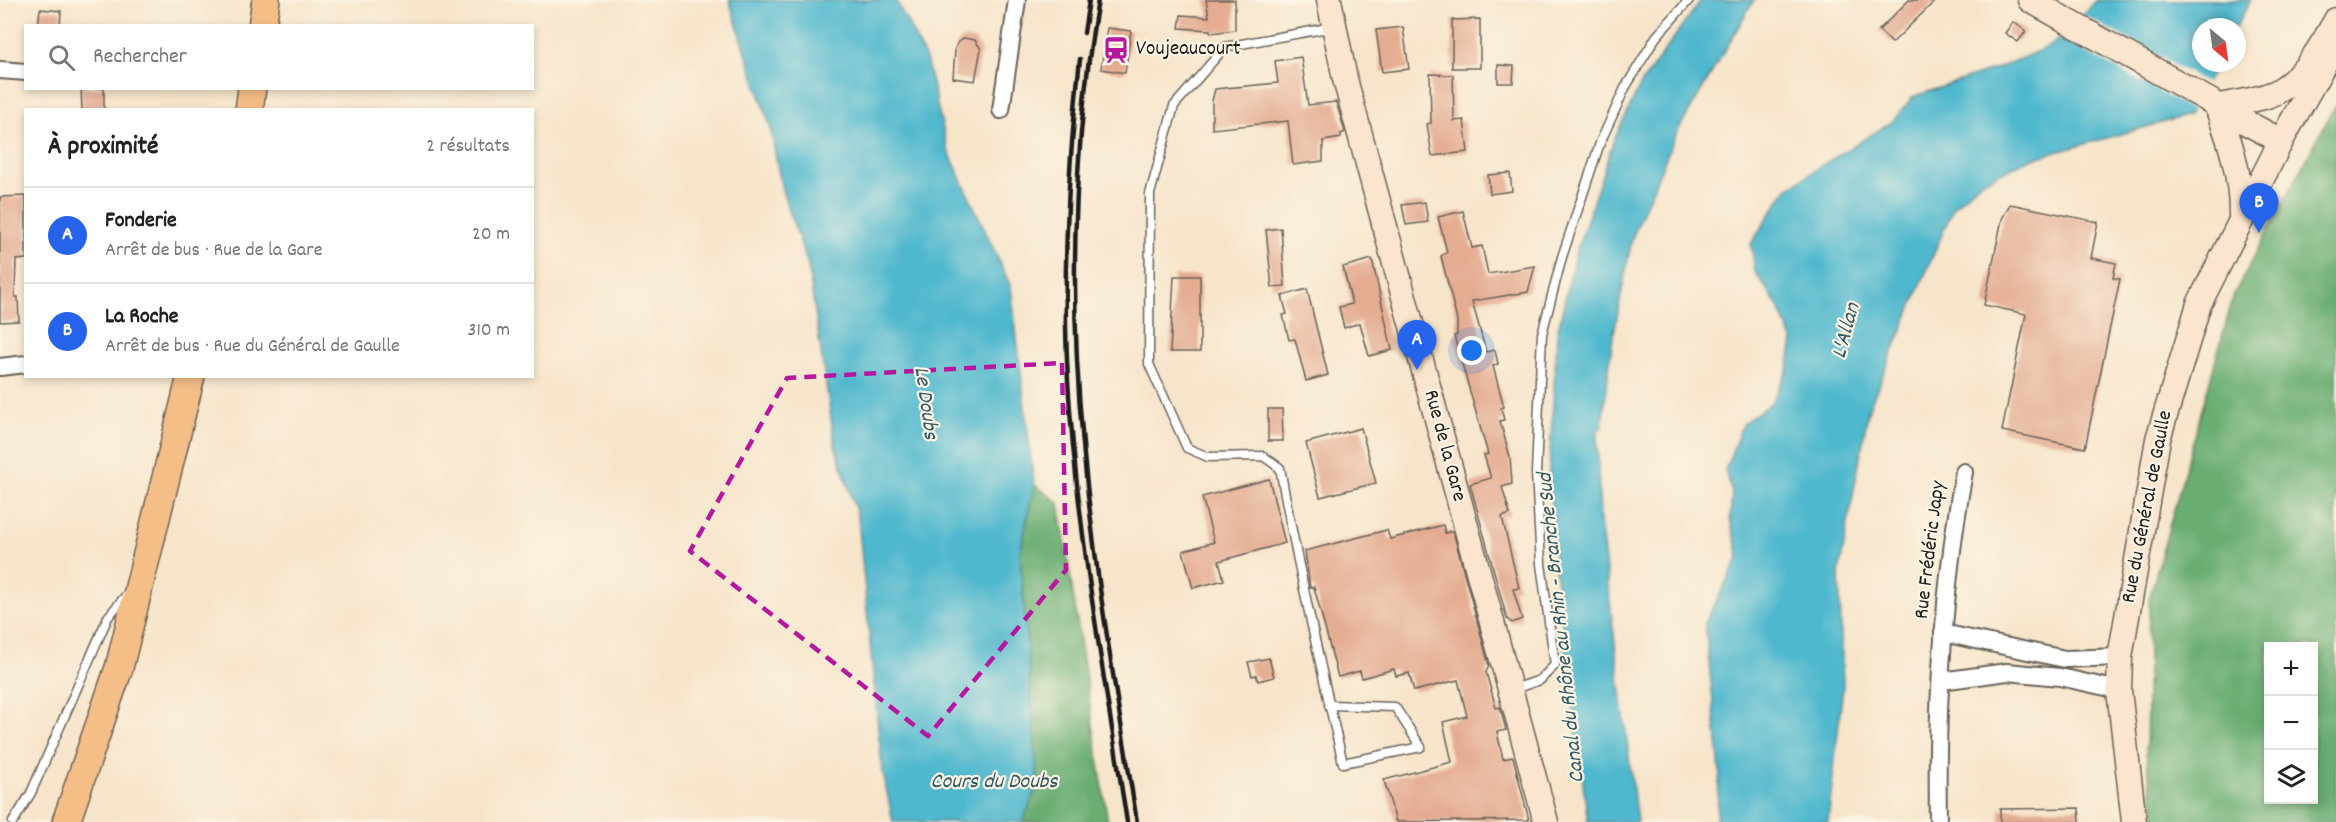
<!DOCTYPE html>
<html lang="fr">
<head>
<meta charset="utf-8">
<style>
  body { margin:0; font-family:Dekko,sans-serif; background:#f2f2f2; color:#222 }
  .controls { position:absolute; right:18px; bottom:18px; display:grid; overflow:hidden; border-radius:0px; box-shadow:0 3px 9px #0003 }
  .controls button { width:54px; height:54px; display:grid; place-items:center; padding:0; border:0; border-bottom:2px solid #e0e0e0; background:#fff; color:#222; font:30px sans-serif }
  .compass { position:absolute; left:2192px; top:18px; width:54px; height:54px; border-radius:50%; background:#fff; box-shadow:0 3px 9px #0003; rotate:151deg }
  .you { position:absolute; left:1472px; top:351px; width:21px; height:21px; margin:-15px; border:4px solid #fff; border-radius:50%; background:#1a73e8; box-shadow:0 0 0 9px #1a73e833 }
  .badge { display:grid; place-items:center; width:39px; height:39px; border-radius:50%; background:#2563eb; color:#fff; font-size:20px; font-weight:700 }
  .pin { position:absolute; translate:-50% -50px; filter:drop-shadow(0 2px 3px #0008) }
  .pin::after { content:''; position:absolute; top:32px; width:21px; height:18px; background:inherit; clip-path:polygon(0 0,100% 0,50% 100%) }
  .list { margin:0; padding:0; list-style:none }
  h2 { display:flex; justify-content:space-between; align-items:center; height:78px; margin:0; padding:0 24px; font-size:26px }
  h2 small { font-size:20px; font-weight:400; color:#767676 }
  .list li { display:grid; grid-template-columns:39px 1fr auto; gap:18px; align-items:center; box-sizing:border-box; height:96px; padding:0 24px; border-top:2px solid #e0e0e0 }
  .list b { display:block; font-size:22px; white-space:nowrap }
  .list p { margin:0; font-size:20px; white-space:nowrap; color:#767676 }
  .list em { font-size:20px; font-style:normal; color:#767676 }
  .icon { flex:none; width:33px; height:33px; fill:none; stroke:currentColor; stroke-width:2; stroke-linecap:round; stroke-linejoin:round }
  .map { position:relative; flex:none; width:2336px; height:822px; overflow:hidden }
  .search { position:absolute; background:#fff; box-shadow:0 3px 9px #0003; left:24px; top:24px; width:510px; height:66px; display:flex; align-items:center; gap:15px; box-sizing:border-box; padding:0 21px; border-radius:0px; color:#767676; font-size:22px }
  .panel { position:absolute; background:#fff; box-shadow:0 3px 9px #0003; left:24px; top:108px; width:510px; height:270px; border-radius:0px }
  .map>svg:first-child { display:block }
</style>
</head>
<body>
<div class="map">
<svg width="2336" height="822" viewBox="0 0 2336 822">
  <rect width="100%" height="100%" fill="#fcf5e5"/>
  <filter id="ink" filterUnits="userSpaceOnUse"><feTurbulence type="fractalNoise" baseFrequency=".0167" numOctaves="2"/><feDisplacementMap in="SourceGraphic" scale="12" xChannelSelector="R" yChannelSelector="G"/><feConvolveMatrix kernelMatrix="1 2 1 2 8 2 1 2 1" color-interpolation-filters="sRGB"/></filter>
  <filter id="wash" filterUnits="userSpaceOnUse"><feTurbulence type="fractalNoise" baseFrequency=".008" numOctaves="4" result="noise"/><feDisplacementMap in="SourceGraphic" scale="24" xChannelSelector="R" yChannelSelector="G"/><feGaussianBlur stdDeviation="1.35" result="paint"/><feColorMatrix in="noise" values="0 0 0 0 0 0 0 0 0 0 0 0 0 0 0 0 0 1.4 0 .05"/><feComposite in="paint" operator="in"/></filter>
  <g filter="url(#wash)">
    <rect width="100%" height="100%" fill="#f7e5cb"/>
    <g fill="#69ad72" stroke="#426447" stroke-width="1.5" fill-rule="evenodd">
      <path d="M2336 104V822H2156L2146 753 2149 599 2234 294ZM2268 646H2314V800H2268Z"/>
      <path d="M1034 484 1059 503 1108 822H1023L1038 783 1020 554Z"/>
    </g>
    <g fill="#50b8ce" stroke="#366a75" stroke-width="1.5">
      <path d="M729 0H896L926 59 948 150 1011 287 1034 484 1020 554 1038 783 1023 822H893L882 768 858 518 835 445 808 265 782 190 770 126Z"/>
      <path d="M1701 0H1754L1676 134 1632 238 1612 343 1602 427 1597 431 1600 521 1637 822H1588L1554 562 1549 471 1557 333 1575 256 1613 142 1641 84Z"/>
      <path d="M2097 0H2251L2236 27H2201V63H2217L2189 115 2028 160 1981 182 1954 206 1869 408 1839 572 1843 686 1828 822H1716L1720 771 1705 623 1739 557 1730 520 1732 493 1725 470 1743 423 1771 403 1788 369 1793 341 1778 306 1755 272 1751 244 1786 190 1821 166 1892 122 1913 97 2006 65 2052 45Z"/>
    </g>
    <path fill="#f7e5cb" d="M2080 13 2209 84 2194 111 2057 36Z"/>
    <g id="blocks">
      <g fill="#e4ac91">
        <path d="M1206 0H1235V30L1211 33 1210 30 1179 28 1181 15 1209 17Z"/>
        <path d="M1909 0H1936L1892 43 1879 30Z"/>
        <path d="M40 9 61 11 60 26H38Z"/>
        <path d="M1480 19V68H1452V20Z"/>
        <path d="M2013 22 2026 31 2018 42 2005 33Z"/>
        <path d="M1403 27 1409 69 1382 72 1376 30Z"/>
        <path d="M1107 28 1131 31 1125 73 1101 69Z"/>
        <path d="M964 38 975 40 981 49 975 81 953 78 955 49 958 42Z"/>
        <path d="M1301 57 1308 105 1336 102 1345 132 1341 134V138L1323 141V161L1293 165 1288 121 1212 129V101L1215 89 1278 83 1275 61Z"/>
        <path d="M1498 65 1514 66 1513 83H1498Z"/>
        <path d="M1430 74 1453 75 1454 121 1464 120 1468 152 1432 156 1427 124 1431 123Z"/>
        <path d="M81 88H104V110H82Z"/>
        <path d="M1510 173 1512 191 1490 194 1488 175Z"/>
        <path d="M26 196V259L16 260 15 297H18L19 321 0 322V197Z"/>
        <path d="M1425 202 1428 222 1406 225 1402 205Z"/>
        <path d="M2010 204 2098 222 2091 258 2116 263 2113 278 2120 279 2085 448 2002 431 2026 314 1984 305 2002 219Z"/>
        <path d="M1463 211 1472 248 1482 246 1488 274 1535 266 1528 292 1472 301 1486 352 1495 350 1498 364 1493 366 1504 407 1501 408 1504 420 1500 421 1510 457 1512 484 1502 487 1510 514 1502 517 1519 588 1513 589 1522 619 1512 623 1507 619 1470 484 1491 478 1484 455 1488 454 1454 336 1457 335V320L1441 256 1447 252 1438 217Z"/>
        <path d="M1281 228 1285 286 1272 287 1266 230Z"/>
        <path d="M1372 259 1392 350 1369 356 1360 323 1344 328 1339 307 1352 304 1343 267Z"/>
        <path d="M1174 276H1200V352H1170Z"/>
        <path d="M1307 289 1328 375 1306 381 1295 339 1289 340 1283 315 1287 314 1282 296Z"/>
        <path d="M1268 409H1282L1283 441H1268Z"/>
        <path d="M1361 428 1376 483 1320 497 1306 443Z"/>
        <path d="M1269 479 1285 543 1219 561 1224 580 1193 588 1183 551 1214 542 1202 497Z"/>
        <path d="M1443 525 1445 533 1453 531 1489 666 1486 672 1496 708 1500 707 1506 730 1497 732 1503 759 1513 757 1529 820 1396 822 1384 780 1452 762 1443 722 1467 716 1458 680 1414 691 1409 673 1396 676 1394 669 1362 678 1360 671 1338 677 1314 587 1310 588 1305 551 1387 530 1390 539Z"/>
        <path d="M1269 658 1274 677 1258 681 1256 675 1252 676 1248 662Z"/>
        <path d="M2079 808 2080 822H2000V809Z"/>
      </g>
    </g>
  </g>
  <g filter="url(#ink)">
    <use href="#blocks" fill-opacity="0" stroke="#696259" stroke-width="1.5"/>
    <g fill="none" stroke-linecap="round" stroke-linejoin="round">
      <defs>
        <g id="lane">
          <path d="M1511 690 1540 680 1555 665 1541 564 1536 473 1542 334 1562 257 1600 143 1625 88 1656 37 1689 0"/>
          <path d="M1329 705 1395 707 1421 747 1343 763C1320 665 1298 567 1280 468L1263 456 1208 457 1187 448 1149 364 1150 194 1174 106 1225 47 1333 27"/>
          <path d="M13 822 31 793 108 617 128 593"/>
        </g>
        <g id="street">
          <path d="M0 70 26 72"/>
          <path d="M1001 110 1017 0"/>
          <path d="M0 367 26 364"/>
          <path d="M1943 633 2065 659 2120 657"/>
          <path d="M1941 681 2007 672 2060 677 2119 690"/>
          <path d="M1938 822C1936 705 1943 588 1964 472"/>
        </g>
        <g id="secondary">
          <path d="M1329 0 1345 79 1546 822"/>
          <path d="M2030 0 2212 102 2217 107C2231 143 2241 176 2241 215"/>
          <path d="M2217 107C2236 102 2264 100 2280 90 2306 74 2322 45 2336 20"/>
          <path d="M2217 107 2281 141"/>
          <path d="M2134 822 2119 690 2120 657 2158 439 2199 304 2281 141 2336 43"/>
        </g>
        <g id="primary">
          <path d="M262 26 266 0"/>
          <path d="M249 110 252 88"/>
          <path d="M66 822 119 668 191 376"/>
        </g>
      </defs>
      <use href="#lane" stroke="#696259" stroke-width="11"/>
      <use href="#street" stroke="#696259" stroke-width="20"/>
      <use href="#secondary" stroke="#696259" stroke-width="27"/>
      <use href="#primary" stroke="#696259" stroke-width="30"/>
      <use href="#lane" stroke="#fff" stroke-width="8"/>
      <use href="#street" stroke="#fff" stroke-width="16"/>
      <use href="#secondary" stroke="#fbe5cf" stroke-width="24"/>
      <use href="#primary" stroke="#f6be87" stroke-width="27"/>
      <g stroke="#1c1c1c" stroke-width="4.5">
        <path d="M1098 0C1073 146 1069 296 1083 444 1094 571 1117 697 1137 822"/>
        <path d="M1084 33 1089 0"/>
        <path d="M1080 59C1068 166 1062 273 1068 381 1077 529 1104 676 1127 822"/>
      </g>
    </g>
  </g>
  <path fill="none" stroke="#b5179e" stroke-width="4.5" stroke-dasharray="12 8" stroke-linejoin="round" d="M1062 363 1066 570 928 736 690 551 787 378Z"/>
  <defs>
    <symbol id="station-bare" viewBox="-9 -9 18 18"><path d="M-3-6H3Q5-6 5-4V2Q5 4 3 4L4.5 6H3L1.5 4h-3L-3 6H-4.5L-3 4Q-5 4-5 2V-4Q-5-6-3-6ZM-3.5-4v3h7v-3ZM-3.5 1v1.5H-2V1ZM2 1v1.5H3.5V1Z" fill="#b5179e" stroke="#fcf5e5" stroke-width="2.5" paint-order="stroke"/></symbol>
  </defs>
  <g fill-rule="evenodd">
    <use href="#station-bare" x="1097" y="31" width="38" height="38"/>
  </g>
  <g text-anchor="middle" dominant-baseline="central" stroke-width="4.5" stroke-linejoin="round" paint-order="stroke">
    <g font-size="21" fill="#1c1c1c" stroke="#fcf5e5" text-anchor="start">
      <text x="1136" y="50">Voujeaucourt</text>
    </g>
    <g font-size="21" fill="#1c1c1c" stroke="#fcf5e5">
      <text transform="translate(1444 446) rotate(75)">Rue de la Gare</text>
      <text transform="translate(2148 507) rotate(-79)">Rue du Général de Gaulle</text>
      <text transform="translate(1931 550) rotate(-83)">Rue Frédéric Japy</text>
    </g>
    <g font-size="22" font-style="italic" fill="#315a63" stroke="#fcf5e5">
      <text transform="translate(1847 331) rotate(-75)">L'Allan</text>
      <text transform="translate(925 403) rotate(82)">Le Doubs</text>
      <text transform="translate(1562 628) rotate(-96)">Canal du Rhône au Rhin - Branche Sud</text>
      <text x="994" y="782">Cours du Doubs</text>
    </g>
  </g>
</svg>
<div class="controls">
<button>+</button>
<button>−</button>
<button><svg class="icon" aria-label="layers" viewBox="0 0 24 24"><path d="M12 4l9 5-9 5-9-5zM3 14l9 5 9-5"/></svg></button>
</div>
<svg class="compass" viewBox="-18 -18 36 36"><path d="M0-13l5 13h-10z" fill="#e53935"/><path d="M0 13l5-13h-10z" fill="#767676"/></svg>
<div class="you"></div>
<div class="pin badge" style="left:1417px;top:370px">A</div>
<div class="pin badge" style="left:2259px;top:233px">B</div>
<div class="search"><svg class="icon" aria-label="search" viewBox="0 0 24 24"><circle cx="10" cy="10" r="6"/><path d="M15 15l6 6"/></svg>Rechercher</div>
<section class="panel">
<h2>À proximité<small>2 résultats</small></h2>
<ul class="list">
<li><span class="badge">A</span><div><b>Fonderie</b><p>Arrêt de bus · Rue de la Gare</p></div><em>20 m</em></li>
<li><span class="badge">B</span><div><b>La Roche</b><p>Arrêt de bus · Rue du Général de Gaulle</p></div><em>310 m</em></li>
</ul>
</section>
</div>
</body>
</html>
